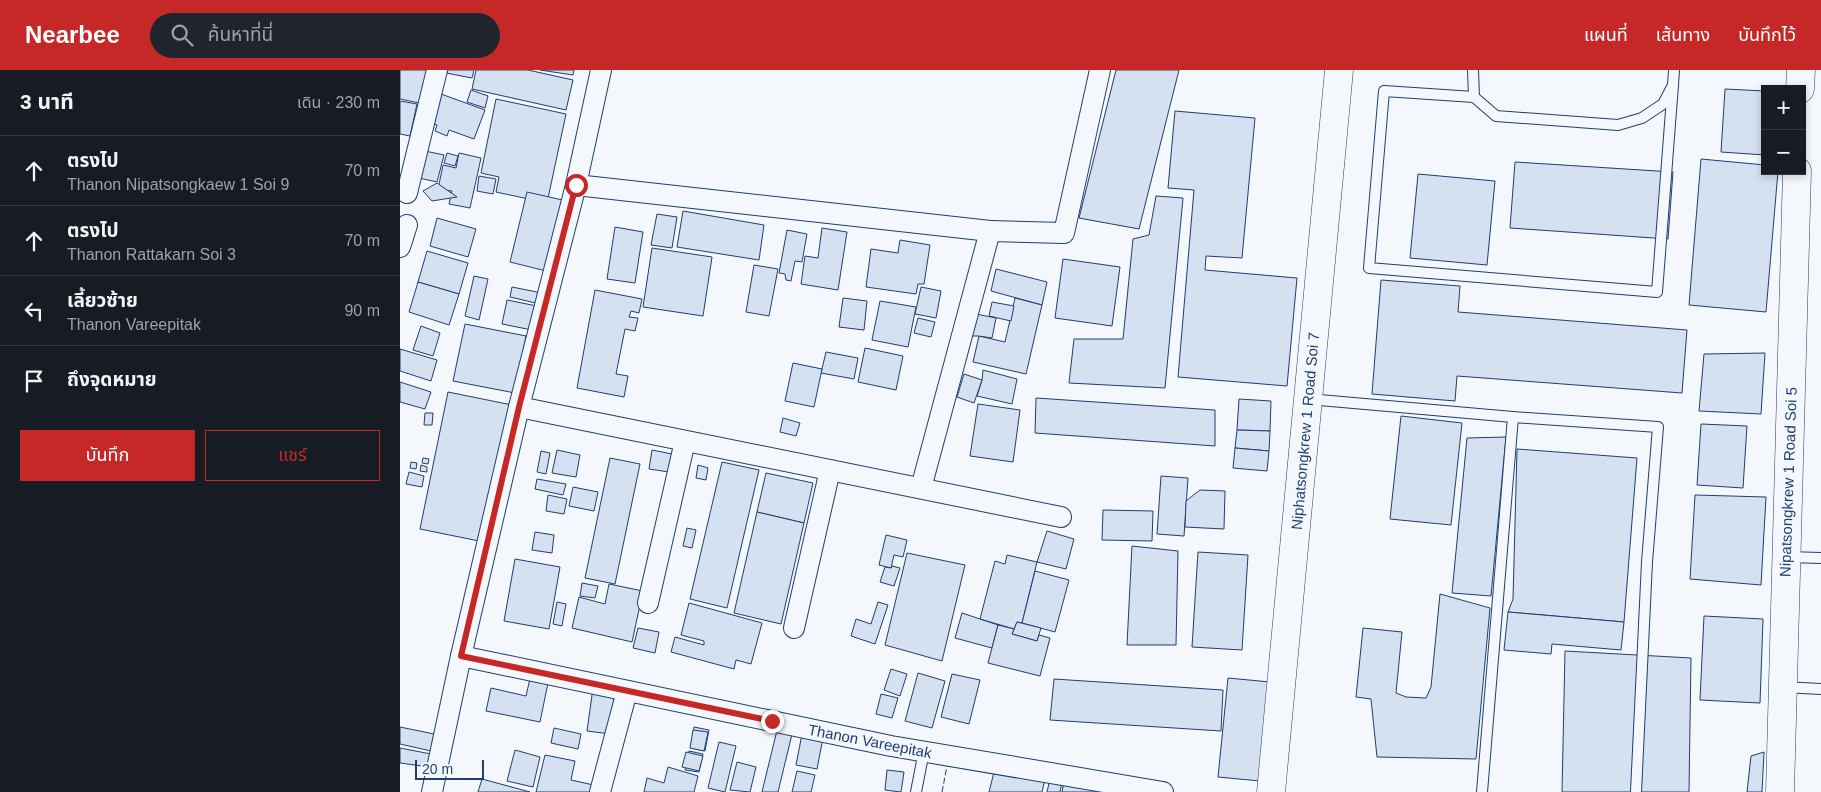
<!DOCTYPE html>
<html lang="th">
<head>
<meta charset="utf-8">
<style>
  body { margin:0; font-family:Arial,"Noto Sans Thai",sans-serif; background:#20242c; color:#f1f3f6 }
  .controls { position:absolute; right:15px; top:15px; display:grid; overflow:hidden; border-radius:0px; box-shadow:0 2px 8px #0003 }
  .controls button { width:45px; height:45px; display:grid; place-items:center; padding:0; border:0; border-bottom:1px solid #363941; background:#171b24; color:#f1f3f6; font:25px sans-serif }
  .scale { position:absolute; left:15px; bottom:12px; width:69px; box-sizing:border-box; padding-left:5px; border:2px solid #1d3f73; border-top:0; font-size:14px; line-height:18px; white-space:nowrap; color:#1d3f73; -webkit-text-stroke:4px #f4f7fb; paint-order:stroke }
  .stop { position:absolute; width:15px; height:15px; margin:-11px; border:4px solid #c62828; border-radius:50%; background:#fff }
  .stop.end { background:#c62828; border-color:#fff; box-shadow:0 1px 5px #0008 }
  .list { margin:0; padding:0; list-style:none }
  h2 { display:flex; justify-content:space-between; align-items:center; height:65px; margin:0; padding:0 20px; font-size:21px }
  h2 small { font-size:16px; font-weight:400; color:#9ea1a6 }
  .list li { display:grid; grid-template-columns:32px 1fr auto; gap:15px; align-items:center; box-sizing:border-box; height:70px; padding:0 20px; border-top:1px solid #363941 }
  .list b { display:block; font-size:19px; white-space:nowrap }
  .list p { margin:0; font-size:16px; white-space:nowrap; color:#9ea1a6 }
  .list em { font-size:16px; font-style:normal; color:#9ea1a6 }
  .actions { display:flex; gap:10px; padding:15px 20px }
  .actions a { flex:1; padding:11px 0; border:1px solid #c62828; border-radius:0px; text-align:center; font-size:18px; color:#c62828 }
  .actions .main { background:#c62828; color:#fff }
  .icon { flex:none; width:28px; height:28px; fill:none; stroke:currentColor; stroke-width:2; stroke-linecap:round; stroke-linejoin:round }
  .map { position:relative; flex:none; width:1421px; height:722px; overflow:hidden }
  header { display:flex; align-items:center; gap:30px; box-sizing:border-box; height:70px; padding:0 25px; background:#c62828; color:#fff }
  header strong { font-size:24px }
  nav { display:flex; gap:28px; margin-inline-start:auto; font-size:18px }
  .search { width:350px; height:45px; background:#20242c; display:flex; align-items:center; gap:12px; box-sizing:border-box; padding:0 18px; border-radius:28px; color:#9ea1a6; font-size:19px }
  main { display:flex }
  aside { flex:1; background:#171b24 }
  .map>svg:first-child { display:block }
</style>
</head>
<body>
<header>
<strong>Nearbee</strong>
<div class="search"><svg class="icon" aria-label="search" viewBox="0 0 24 24"><circle cx="10" cy="10" r="6"/><path d="M15 15l6 6"/></svg>ค้นหาที่นี่</div>
<nav><a>แผนที่</a><a>เส้นทาง</a><a>บันทึกไว้</a></nav>
</header>
<main>
<aside>
<h2>3 นาที<small>เดิน · 230 m</small></h2>
<ul class="list">
<li><svg class="icon" aria-label="ahead" viewBox="0 0 24 24"><path d="M12 20V5M6 11l6-6 6 6"/></svg><div><b>ตรงไป</b><p>Thanon Nipatsongkaew 1 Soi 9</p></div><em>70 m</em></li>
<li><svg class="icon" aria-label="ahead" viewBox="0 0 24 24"><path d="M12 20V5M6 11l6-6 6 6"/></svg><div><b>ตรงไป</b><p>Thanon Rattakarn Soi 3</p></div><em>70 m</em></li>
<li><svg class="icon" aria-label="left" viewBox="0 0 24 24"><path d="M17 20v-9H6M10 6l-5 5 5 5"/></svg><div><b>เลี้ยวซ้าย</b><p>Thanon Vareepitak</p></div><em>90 m</em></li>
<li><svg class="icon" aria-label="arrive" viewBox="0 0 24 24"><path d="M6 21V4h12l-3 4 3 4H6"/></svg><div><b>ถึงจุดหมาย</b></div></li>
</ul>
<div class="actions"><a class="main">บันทึก</a><a>แชร์</a></div>
</aside>
<div class="map">
<svg width="1421" height="722" viewBox="0 0 1421 722">
  <rect width="100%" height="100%" fill="#f4f7fb"/>
  <g fill="#d5e0f0" stroke="#1d3f73">
    <path d="M0 0H31L24 34 0 29Z"/>
    <path d="M46 0H74L72 8 46 3Z"/>
    <path d="M76 0H128L173 10 166 40 72 19Z"/>
    <path d="M140 0H174L173 5Z"/>
    <path d="M716 0H779L739 159 679 148Z"/>
    <path d="M1325 19 1365 21V85L1321 82Z"/>
    <path d="M71 20 88 26 85 38 67 32Z"/>
    <path d="M41 24 85 40 74 69 49 60 47 66 35 61 37 55 31 53Z"/>
    <path d="M96 29 166 44 147 133 96 122 99 107 81 103Z"/>
    <path d="M0 31 17 34 10 66 0 64Z"/>
    <path d="M775 41 855 48 842 188 806 186 805 200 897 208 887 316 778 307 794 120 768 118Z"/>
    <path d="M25 81 44 85 37 112 19 108Z"/>
    <path d="M47 83 58 86 55 96 44 93Z"/>
    <path d="M59 83 81 88 70 138 49 134 52 121 38 119 43 95 56 98Z"/>
    <path d="M1301 89 1365 95V101H1378L1366 242 1289 235Z"/>
    <path d="M1115 92 1273 102 1268 169 1110 158Z"/>
    <path d="M1018 104 1095 111 1087 195 1010 188Z"/>
    <path d="M79 106 96 109 93 124 77 121Z"/>
    <path d="M37 113 57 127 32 131 23 121Z"/>
    <path d="M127 122 167 131 150 202 110 192Z"/>
    <path d="M756 126 783 128 765 318 669 313 674 269H723L733 169 749 165Z"/>
    <path d="M283 141 364 155 359 190 277 177Z"/>
    <path d="M257 144 277 147 272 178 251 175Z"/>
    <path d="M37 148 76 159 68 187 30 176Z"/>
    <path d="M215 157 243 162 235 213 207 209Z"/>
    <path d="M422 158 447 162 438 220 401 214 405 186 418 188Z"/>
    <path d="M387 160 407 164 402 192 395 191 391 211 386 210 385 204 379 203Z"/>
    <path d="M500 170 530 175 524 214H518L516 224 466 217 471 179 498 183Z"/>
    <path d="M252 178 312 187 303 246 243 237Z"/>
    <path d="M27 181 68 193 59 224 18 212Z"/>
    <path d="M663 189 720 197 712 256 655 248Z"/>
    <path d="M354 195 378 199 369 246 346 242Z"/>
    <path d="M596 199 647 212 642 235 591 221Z"/>
    <path d="M74 206 88 209 79 250 65 246Z"/>
    <path d="M981 210 1060 216 1058 242 1287 260 1282 323 1057 306 1055 331 972 324Z"/>
    <path d="M18 212 59 224 49 255 9 242Z"/>
    <path d="M112 217 142 223 140 234 110 227Z"/>
    <path d="M521 217 541 221 536 248 515 244Z"/>
    <path d="M195 220 242 229 239 243 231 241 229 247 238 248 235 261 225 259 216 304 228 306 224 327 177 318Z"/>
    <path d="M443 228 467 231 464 260 439 257Z"/>
    <path d="M615 228 642 235 626 304 573 292 579 266 605 272Z"/>
    <path d="M107 230 137 236 132 260 102 254Z"/>
    <path d="M480 231 516 237 508 277 472 270Z"/>
    <path d="M592 232 614 236 611 251 589 246Z"/>
    <path d="M576 244 596 248 592 268 579 266H572Z"/>
    <path d="M518 248 535 252 531 267 514 263Z"/>
    <path d="M65 254 126 266 115 323 53 311Z"/>
    <path d="M21 256 40 263 33 286 13 280Z"/>
    <path d="M465 278 503 286 496 320 458 312Z"/>
    <path d="M0 279 37 290 31 311 0 301Z"/>
    <path d="M426 282 458 288 454 309 421 303Z"/>
    <path d="M1365 283 1361 344 1299 341 1304 284Z"/>
    <path d="M393 293 422 299 414 337 385 331Z"/>
    <path d="M583 300 617 309 612 334 577 326 582 310Z"/>
    <path d="M564 304 582 310 574 333 557 327Z"/>
    <path d="M0 312 31 322 25 339 0 332Z"/>
    <path d="M48 322 112 335 84 472 20 459Z"/>
    <path d="M636 328 815 340V376L635 363Z"/>
    <path d="M839 329 871 331 870 361 837 360Z"/>
    <path d="M578 334 620 340 613 392 570 386Z"/>
    <path d="M25 343H33L32 355H24Z"/>
    <path d="M1001 346 1062 353 1051 455 990 449Z"/>
    <path d="M383 348 400 353 396 366 380 362Z"/>
    <path d="M1301 354 1347 356 1343 418 1297 415Z"/>
    <path d="M837 360 870 361 869 381 835 378Z"/>
    <path d="M1106 367 1091 526 1052 523 1067 368Z"/>
    <path d="M835 378 869 381 867 401 833 398Z"/>
    <path d="M1117 379 1237 388 1224 552 1108 542 1113 529Z"/>
    <path d="M157 380 180 385 176 407 152 403Z"/>
    <path d="M252 380 272 384 269 402 249 399Z"/>
    <path d="M141 381 150 383 146 404 137 402Z"/>
    <path d="M23 388 29 389 28 394 22 393Z"/>
    <path d="M210 388 240 394 215 514 185 508Z"/>
    <path d="M11 392 17 393 16 399 10 398Z"/>
    <path d="M322 392 359 400 327 538 290 529Z"/>
    <path d="M21 395 27 397V402L20 401Z"/>
    <path d="M298 395 308 398 306 410 296 408Z"/>
    <path d="M9 402 24 406 22 417 6 414Z"/>
    <path d="M366 403 413 413 404 453 357 442Z"/>
    <path d="M761 406 788 408 784 466 757 464Z"/>
    <path d="M137 409 166 414 163 425 135 419Z"/>
    <path d="M173 417 198 422 194 441 169 436Z"/>
    <path d="M800 420 825 421 824 459 785 457 786 431Z"/>
    <path d="M148 425 167 429 164 444 146 441Z"/>
    <path d="M1295 425 1366 427 1361 515 1290 509Z"/>
    <path d="M703 440 753 441 752 471 702 470Z"/>
    <path d="M357 442 404 453 381 554 334 543Z"/>
    <path d="M287 458 296 460 292 478 283 476Z"/>
    <path d="M647 461 674 469 666 499 637 492Z"/>
    <path d="M135 462 154 465 152 483 132 480Z"/>
    <path d="M486 465 507 470 503 487 494 485 491 498 479 495Z"/>
    <path d="M732 476 778 481 776 575H727Z"/>
    <path d="M798 482 848 485 842 580 792 577Z"/>
    <path d="M507 483 565 495 542 591 485 575Z"/>
    <path d="M607 485 637 492 622 553 617 552 614 559 580 549 595 491 605 494Z"/>
    <path d="M115 489 160 497 149 559 104 551Z"/>
    <path d="M492 496 500 498 494 516 480 512 485 497 491 498Z"/>
    <path d="M635 501 669 510 655 562 622 553Z"/>
    <path d="M182 513 198 516 195 528 180 526Z"/>
    <path d="M209 514 243 521 232 572 172 558 179 527 205 534Z"/>
    <path d="M1040 524 1090 538 1076 689 977 687 971 629 956 627 963 558 1002 562 996 623 1006 627 1026 628 1031 617Z"/>
    <path d="M157 532 166 534 162 556 153 554Z"/>
    <path d="M478 532 488 535 475 574 451 566 456 549 471 554Z"/>
    <path d="M289 533 362 553 351 594 336 590 334 599 271 582 275 567 304 575V571L281 565Z"/>
    <path d="M1108 542 1224 552 1221 580 1152 574 1151 584 1104 580Z"/>
    <path d="M562 543 598 555 592 578 555 568Z"/>
    <path d="M1304 546 1363 549 1360 633 1300 630Z"/>
    <path d="M617 552 641 558 637 571 612 564Z"/>
    <path d="M598 555 614 559 612 564 637 571 639 565 650 568 640 606 588 593Z"/>
    <path d="M238 558 259 562 255 583 233 578Z"/>
    <path d="M1165 581 1291 588 1289 722H1162Z"/>
    <path d="M491 599 507 604 500 626 484 620Z"/>
    <path d="M518 603 545 611 532 658 505 651Z"/>
    <path d="M131 604 149 608 140 652 86 641 91 618 126 626Z"/>
    <path d="M552 604 580 610 569 654 541 647Z"/>
    <path d="M828 608 870 612 860 711 818 707Z"/>
    <path d="M654 609 823 620 821 661 650 650Z"/>
    <path d="M193 618 215 622 210 664 187 661Z"/>
    <path d="M481 624 498 628 492 648 476 644Z"/>
    <path d="M378 656 393 660 378 722H362Z"/>
    <path d="M0 657 34 664 31 681 0 674Z"/>
    <path d="M294 657 309 660 305 681 291 678Z"/>
    <path d="M154 658 181 664 178 679 151 673Z"/>
    <path d="M293 660 308 662 304 681 290 678Z"/>
    <path d="M402 664 423 668 417 699 396 695Z"/>
    <path d="M319 672 336 676 325 722 308 718Z"/>
    <path d="M0 678 31 684 29 697 0 693Z"/>
    <path d="M115 680 140 687 133 717 107 711Z"/>
    <path d="M289 681 303 684 299 702 285 700Z"/>
    <path d="M286 682 303 686 299 701 282 697Z"/>
    <path d="M1364 682 1362 722H1347L1351 686Z"/>
    <path d="M145 685 175 691 171 710 198 716 197 722H136Z"/>
    <path d="M337 692 356 697 350 722 330 720Z"/>
    <path d="M268 697 298 706 294 722H244L247 708 264 713Z"/>
    <path d="M595 698 645 709 642 722H589Z"/>
    <path d="M487 700 504 702 501 722 485 720Z"/>
    <path d="M397 701 415 705 411 722H392Z"/>
    <path d="M665 707 697 714 695 722H662Z"/>
    <path d="M82 709 130 722H78Z"/>
    <path d="M650 709 662 712 660 722H647Z"/>
  </g>
  <g fill="none" stroke-linecap="round" stroke-linejoin="round">
    <defs>
      <g id="lane">
        <path d="M1073 0 1074 27 1096 46 1218 55 1242 48 1263 34 1273 15 1274 0"/>
        <path d="M1074 27 984 21 969 198 1257 222 1273 15"/>
        <path d="M908 329 1113 347 1258 357 1247 492 1236 722"/>
        <path d="M1387 487 1421 488"/>
        <path d="M1383 617 1421 619"/>
        <path d="M516 722 524 681"/>
        <path d="M1082 722 1113 347"/>
      </g>
      <g id="street">
        <path d="M176 115 590 161 521 418"/>
        <path d="M7 123 37 0"/>
        <path d="M590 161 664 163 700 0"/>
        <path d="M0 177 7 155"/>
        <path d="M119 337 661 447"/>
        <path d="M248 533 285 371"/>
        <path d="M394 558 430 400"/>
        <path d="M61 586 491 676 763 722"/>
        <path d="M32 722 61 586 119 337 176 115 201 0"/>
        <path d="M200 722 227 621"/>
      </g>
      <g id="secondary">
        <path d="M1400 19 1401 0"/>
        <path d="M871 722 939 0"/>
        <path d="M1380 722 1397 101"/>
      </g>
    </defs>
    <use href="#lane" stroke="#1d3f73" stroke-width="12"/>
    <use href="#street" stroke="#1d3f73" stroke-width="22"/>
    <use href="#secondary" stroke="#1d3f73" stroke-width="29"/>
    <use href="#lane" stroke="#f4f7fb" stroke-width="10"/>
    <use href="#street" stroke="#f4f7fb" stroke-width="20"/>
    <use href="#secondary" stroke="#f4f7fb" stroke-width="28"/>
    <path stroke="#1d3f73" stroke-width="1" stroke-dasharray="6 2.5" stroke-linecap="butt" d="M542 722 547 696"/>
  </g>
  <g fill="none" stroke-linecap="round" stroke-linejoin="round">
    <path stroke="#c62828" stroke-width="6" d="M176 115 119 337 61 586 372 651"/>
  </g>
  <g text-anchor="middle" dominant-baseline="central" stroke-width="4" stroke-linejoin="round" paint-order="stroke">
    <g font-size="15" fill="#1d3f73" stroke="#f4f7fb">
      <text transform="translate(905 361) rotate(-85)">Niphatsongkrew 1 Road Soi 7</text>
      <text transform="translate(1388 412) rotate(-88)">Nipatsongkrew 1 Road Soi 5</text>
      <text transform="translate(470 671) rotate(11)">Thanon Vareepitak</text>
    </g>
  </g>
</svg>
<div class="controls">
<button>+</button>
<button>−</button>
</div>
<div class="scale">20 m</div>
<div class="stop" style="left:176px;top:115px"></div>
<div class="stop end" style="left:372px;top:651px"></div>
</div>
</main>
</body>
</html>
